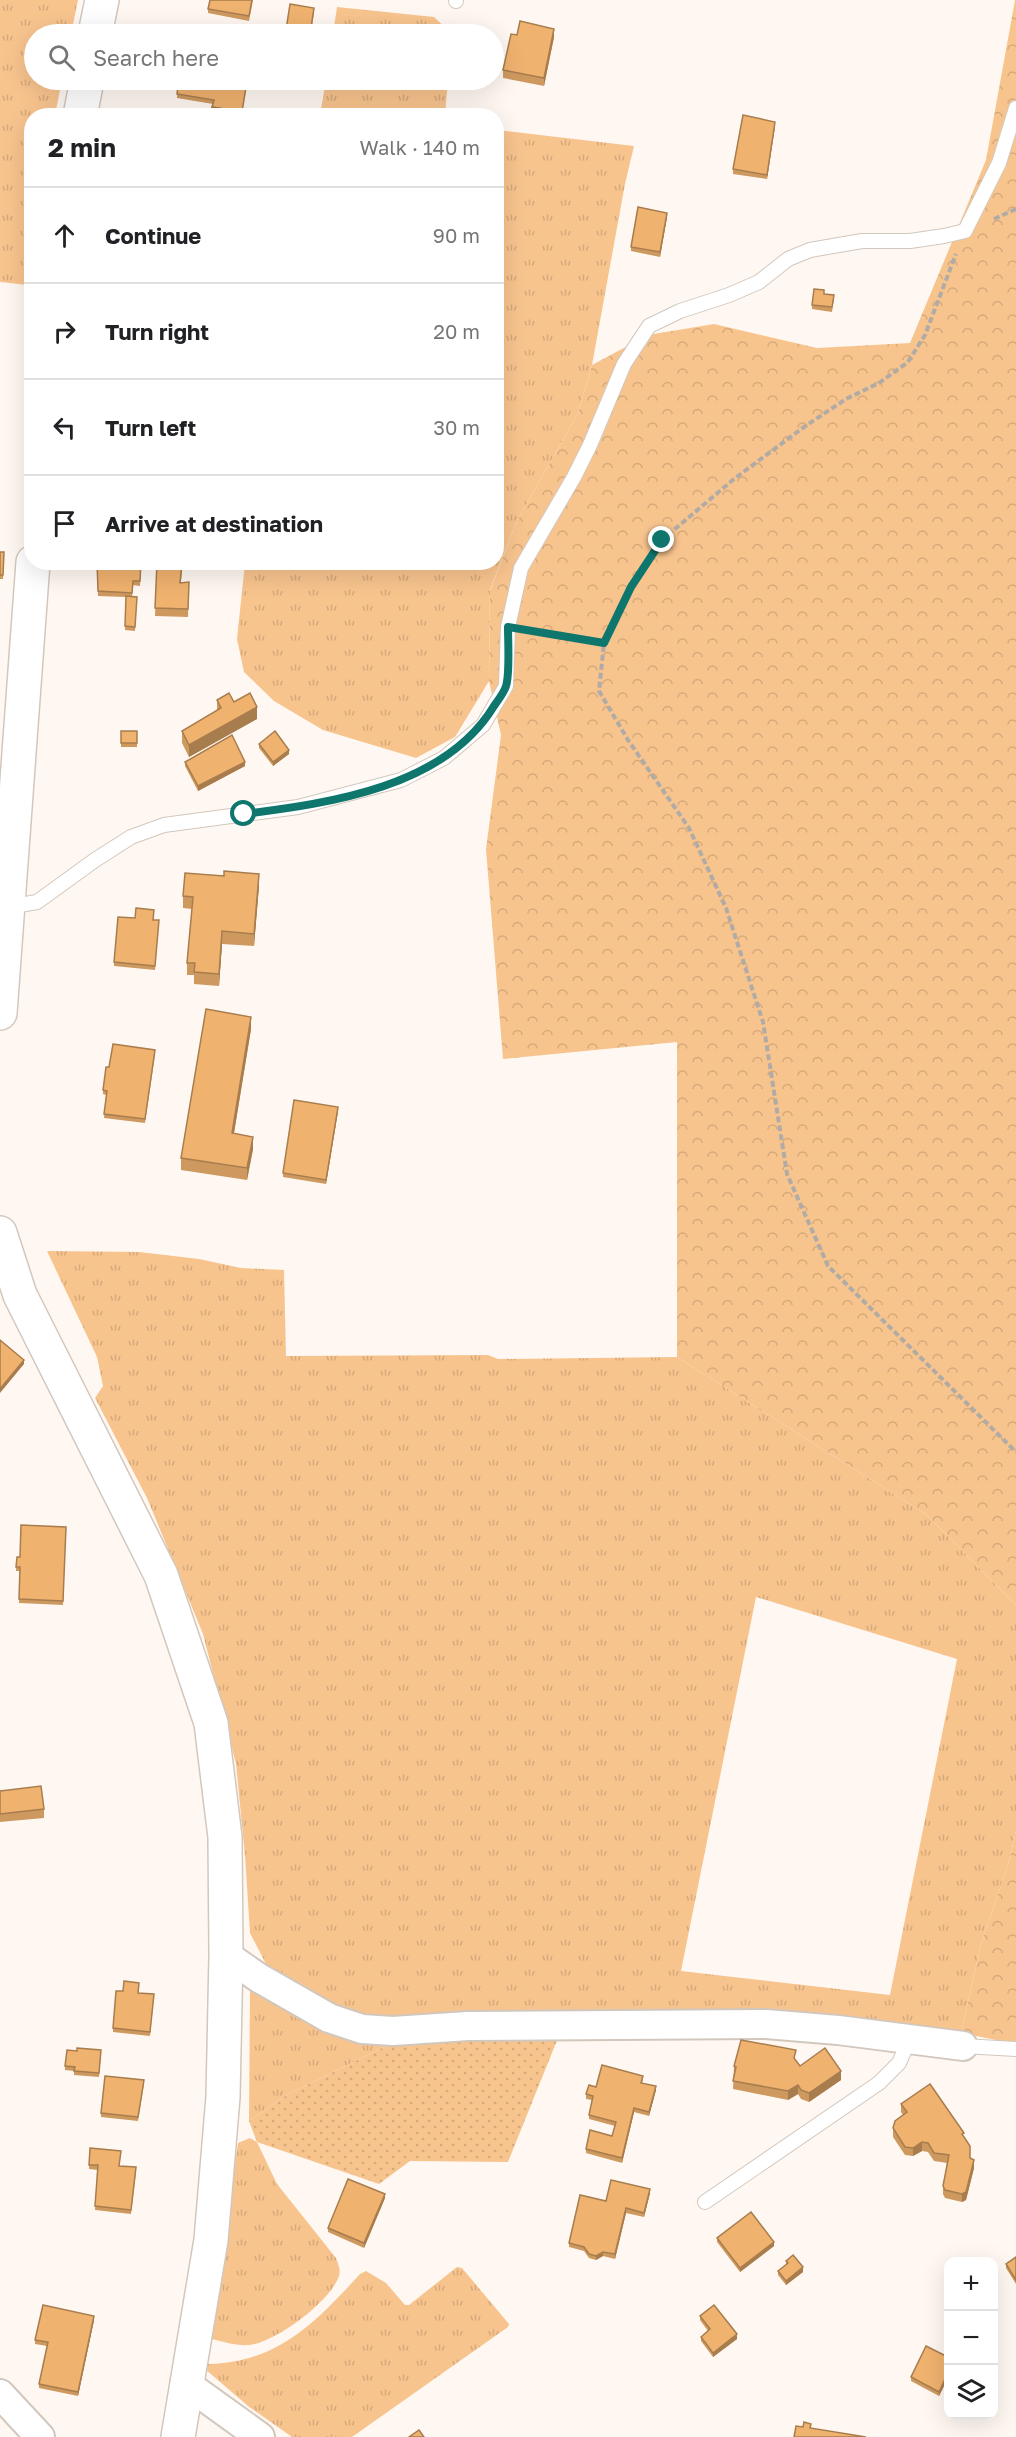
<!DOCTYPE html>
<html lang="en">
<head>
<meta charset="utf-8">
<style>
  body { margin:0; font-family:"Golos Text",sans-serif; background:#f6f6f6; color:#202124 }
  .controls { position:absolute; right:18px; bottom:18px; display:grid; overflow:hidden; border-radius:12px; box-shadow:0 6px 24px #0002 }
  .controls button { width:54px; height:54px; display:grid; place-items:center; padding:0; border:0; border-bottom:2px solid #e0e0e0; background:#fff; color:#202124; font:30px sans-serif }
  .stop { position:absolute; width:18px; height:18px; margin:-14px; border:4px solid #0f766e; border-radius:50%; background:#fff }
  .stop.end { background:#0f766e; border-color:#fff; box-shadow:0 2px 6px #0008 }
  .list { margin:0; padding:0; list-style:none }
  h2 { display:flex; justify-content:space-between; align-items:center; height:78px; margin:0; padding:0 24px; font-size:26px }
  h2 small { font-size:20px; font-weight:400; color:#757577 }
  .list li { display:grid; grid-template-columns:39px 1fr auto; gap:18px; align-items:center; box-sizing:border-box; height:96px; padding:0 24px; border-top:2px solid #e0e0e0 }
  .list b { display:block; font-size:22px; white-space:nowrap }
  .list em { font-size:20px; font-style:normal; color:#757577 }
  .icon { flex:none; width:33px; height:33px; fill:none; stroke:currentColor; stroke-width:2; stroke-linecap:round; stroke-linejoin:round }
  .map { position:relative; flex:none; width:1016px; height:2437px; overflow:hidden }
  .search { position:absolute; background:#fff; box-shadow:0 6px 24px #0002; left:24px; top:24px; width:480px; height:66px; display:flex; align-items:center; gap:15px; box-sizing:border-box; padding:0 21px; border-radius:33px; color:#757577; font-size:22px }
  .panel { position:absolute; background:#fff; box-shadow:0 6px 24px #0002; left:24px; top:108px; width:480px; height:462px; border-radius:24px }
  .map>svg:first-child { display:block }
</style>
</head>
<body>
<div class="map">
<svg width="1016" height="2437" viewBox="0 0 1016 2437">
  <defs>
    <pattern id="grass-tufts" width="24" height="20" patternUnits="userSpaceOnUse" patternTransform="scale(1.5)"><rect width="24" height="20" fill="#f8c48e"/><path d="M3 7l-1-3M5 7V3M7 7l1-3M15 17l-1-3M17 17v-4M19 17l1-3" fill="none" stroke="#d5a97a"/></pattern>
    <pattern id="forest-crowns" width="20" height="18" patternUnits="userSpaceOnUse" patternTransform="scale(1.5)"><rect width="20" height="18" fill="#f8c48e"/><path d="M2 6a3 3 0 1 1 6 0M12 15a3 3 0 1 1 6 0" fill="none" stroke="#d5a97a"/></pattern>
    <pattern id="garden-dots" width="8" height="8" patternUnits="userSpaceOnUse" patternTransform="scale(1.5)"><rect width="8" height="8" fill="#f8c48e"/><path d="M2 2h.1M6 6h.1" fill="none" stroke="#d5a97a" stroke-width="1.8" stroke-linecap="round"/></pattern>
  </defs>
  <rect width="100%" height="100%" fill="#fff8f2"/>
  <g fill="url(#grass-tufts)" fill-rule="evenodd">
    <path d="M0 0H78L71 34H34V80H62L55 115 32 116V260L28 285 0 282Z"/>
    <path d="M337 7 434 17 452 34H333Z"/>
    <path d="M326 80H448L445 115H320Z"/>
    <path d="M497 130 634 146 625 184 592 365 578 413 517 521 490 590 489 681 455 737 416 758 323 730 274 701 244 672 237 639 245 563 496 562Z"/>
    <path d="M47 1251 139 1252 199 1259 241 1268 284 1270 286 1356 488 1355 498 1359 677 1357 927 1515 1016 1605V1831L1008 1865 981 1944 961 2033 672 2014 371 2017 330 2006 266 1964 250 1933 245 1856 236 1764 203 1634 147 1498 95 1398 103 1386 97 1357ZM756 1597 957 1659 890 1995 681 1971Z"/>
    <path d="M250 1988 390 2044 287 2095 249 2121Z"/>
    <path d="M250 2138 257 2142 277 2184 336 2258C338 2264 341 2269 339 2276 331 2301 275 2343 249 2345 237 2346 223 2342 212 2339L211 2333 238 2143Z"/>
    <path d="M457 2267 462 2268 509 2324 508 2327 352 2437H292L248 2406 205 2369 208 2364C278 2363 317 2321 360 2274L366 2271 386 2283 405 2305H409Z"/>
  </g>
  <g fill="url(#forest-crowns)">
    <path d="M1015 0H1016V1605L927 1515 677 1357V1042L503 1059 486 849 501 735 489 681 490 591 517 521 578 413 592 365 648 335 714 324 817 348 910 343 986 160Z"/>
    <path d="M1016 1831V2044L961 2033 981 1944 1008 1865Z"/>
  </g>
  <path fill="url(#garden-dots)" d="M558 2038 508 2162 410 2161 379 2184 257 2142 249 2121 287 2095 390 2044Z"/>
  <g fill="none" stroke-linecap="round" stroke-linejoin="round">
    <defs>
      <g id="lane">
        <path d="M456 1V0"/>
        <path d="M8 907 37 902 95 860 131 837 164 825 298 807 401 780 444 758 483 725 506 686 508 627 521 568 574 477 590 445 624 364 649 326 680 311 729 295 759 282 788 259 810 250 862 241H910L944 236 965 231 999 163 1016 108"/>
        <path d="M963 2046 1016 2049"/>
        <path d="M705 2202 879 2083 899 2063 909 2040"/>
      </g>
      <g id="street">
        <path d="M226 1955 259 1978 329 2018 362 2029 393 2031 468 2026 766 2024 838 2030 963 2046"/>
        <path d="M185 2383 260 2437"/>
        <path d="M0 2394 40 2437"/>
      </g>
      <g id="secondary">
        <path d="M95 34 102 0"/>
        <path d="M80 116 87 80"/>
        <path d="M0 1013 33 562"/>
        <path d="M0 1233 20 1295 161 1575 211 1723 225 1837 226 1955 223 2097 211 2240 178 2437"/>
      </g>
    </defs>
    <use href="#lane" stroke="#d2c7bd" stroke-width="16"/>
    <use href="#street" stroke="#d2c7bd" stroke-width="32"/>
    <use href="#secondary" stroke="#d2c7bd" stroke-width="36"/>
    <g stroke="#b1aba6" stroke-width="4" stroke-dasharray="6 3" stroke-linecap="butt">
      <path d="M994 219 1016 209"/>
      <path d="M527 630 604 643 599 691 628 740 689 828 726 908 763 1022 787 1174 828 1266 1016 1452"/>
      <path d="M604 643 631 587 662 540 734 479 804 427 846 399 879 383 908 362 925 335 956 254"/>
    </g>
    <use href="#lane" stroke="#fff" stroke-width="14"/>
    <use href="#street" stroke="#fff" stroke-width="28"/>
    <use href="#secondary" stroke="#fff" stroke-width="33"/>
  </g>
  <g fill="#ce995f">
    <path d="M253 0 249 21 208 13V9Z"/>
    <path d="M314 12 311 34H286V30Z"/>
    <path d="M517 35 554 37 544 86 503 78V70Z"/>
    <path d="M247 85 242 112 212 107 213 104 177 98V94Z"/>
    <path d="M775 126 767 179 733 174V169Z"/>
    <path d="M667 217 660 257 631 251V247Z"/>
    <path d="M824 294 834 299 832 312 812 309V305Z"/>
    <path d="M0 552H4L3 579H0Z"/>
    <path d="M97 562H141L140 586 133 585 132 597H137L135 631 125 630 126 597 98 596Z"/>
    <path d="M157 562H183L181 582H189L188 617 155 616Z"/>
    <path d="M217 700 234 702 257 719 189 757 182 743V731L217 711Z"/>
    <rect x="121" y="731" width="16" height="16"/>
    <path d="M259 744 289 754 273 766 259 748Z"/>
    <path d="M185 762 245 766 198 791 185 766Z"/>
    <path d="M259 886 254 946 222 944 219 986 194 984V975H187V963L192 909 183 908V896Z"/>
    <path d="M154 920H159L155 970 114 966V962Z"/>
    <path d="M251 1029 234 1133 253 1149 247 1180 181 1170V1158Z"/>
    <path d="M155 1054 145 1123 104 1118 106 1095 103 1094V1090L109 1067Z"/>
    <path d="M338 1111 326 1184 283 1177V1173Z"/>
    <path d="M66 1527 63 1605 19 1603 20 1571H16V1567L20 1557Z"/>
    <path d="M0 1791 44 1809V1818L0 1822Z"/>
    <path d="M138 1993 154 1994 150 2036 113 2032V2028Z"/>
    <path d="M101 2054 99 2077 74 2075V2071L65 2070V2066Z"/>
    <path d="M795 2060 800 2066 841 2080 809 2102 801 2099 798 2094 788 2100 733 2089 734 2066Z"/>
    <path d="M643 2080 642 2083 656 2090 649 2116 634 2112 622 2163 586 2153V2149L612 2136 615 2126 589 2119V2115L592 2100 586 2099V2094L596 2087Z"/>
    <path d="M144 2084 138 2121 101 2117V2113Z"/>
    <path d="M901 2104 964 2137 970 2158 974 2168 966 2200 962 2202 945 2198 943 2194V2186L947 2163 934 2161 928 2152 922 2151 913 2156 905 2155 893 2137V2128L903 2115 901 2112Z"/>
    <path d="M90 2148 120 2166 136 2172 131 2214 95 2210 98 2170 89 2169Z"/>
    <path d="M650 2193 644 2217 626 2213 615 2259 603 2256 596 2260 589 2258 584 2251 569 2247V2243L606 2201Z"/>
    <path d="M385 2198 364 2248 328 2232V2228Z"/>
    <path d="M717 2238 774 2246 740 2272 717 2242Z"/>
    <path d="M1016 2257V2284L1006 2268V2264Z"/>
    <path d="M786 2261 803 2272 786 2285 778 2275V2271L786 2265Z"/>
    <path d="M700 2316 737 2339 713 2357 701 2341V2337L708 2331 700 2320Z"/>
    <path d="M94 2320 78 2396 39 2388V2384L47 2346 35 2344V2340Z"/>
    <path d="M948 2357V2385L945 2384 939 2396 911 2381V2377Z"/>
  </g>
  <g fill="#a87d4e">
    <path d="M554 29V37L544 86V78Z"/>
    <path d="M775 122V126L767 179V175Z"/>
    <path d="M667 213V217L660 257V252Z"/>
    <path d="M257 707V719L189 757V745Z"/>
    <path d="M289 750V754L273 766V762Z"/>
    <path d="M245 762V766L198 791V786Z"/>
    <path d="M259 874V886L254 946V934Z"/>
    <path d="M222 931V944L219 986V974Z"/>
    <path d="M251 1017V1029L232 1145V1133Z"/>
    <path d="M338 1107V1111L326 1184V1180Z"/>
    <path d="M253 1137V1149L247 1180V1168Z"/>
    <path d="M24 1360V1364L0 1393V1389Z"/>
    <path d="M841 2071V2080L809 2102V2093Z"/>
    <path d="M798 2085V2094L788 2100V2091Z"/>
    <path d="M656 2086V2090L649 2116V2112Z"/>
    <path d="M634 2108V2112L622 2163V2158Z"/>
    <path d="M922 2142V2151L913 2156V2148Z"/>
    <path d="M974 2160V2168L966 2200 962 2202V2194Z"/>
    <path d="M650 2189V2193L644 2217V2213Z"/>
    <path d="M385 2194V2198L364 2248V2243Z"/>
    <path d="M626 2208V2213L615 2259V2254Z"/>
    <path d="M774 2242V2246L740 2272V2268Z"/>
    <path d="M603 2252V2256L596 2260V2256Z"/>
    <path d="M803 2267V2272L786 2285V2281Z"/>
    <path d="M94 2316V2320L78 2396V2392Z"/>
    <path d="M737 2334V2339L713 2357V2353Z"/>
    <path d="M945 2379V2384L939 2396V2392Z"/>
  </g>
  <g fill="#f0b26f" stroke="#a87d4e" stroke-width="1.5">
    <path d="M210 0H252L249 16 208 9Z"/>
    <path d="M290 4 314 8 310 34 286 30Z"/>
    <path d="M520 21 554 29 544 78 503 70 511 34 517 35Z"/>
    <path d="M179 80H240L247 81 242 112 212 107 214 100 177 94Z"/>
    <path d="M212 107 254 114V116H210Z"/>
    <path d="M743 115 775 122 767 175 733 169Z"/>
    <path d="M638 207 667 213 660 252 631 247Z"/>
    <path d="M814 289 824 290V294L834 295 832 307 812 305Z"/>
    <path d="M0 552H4L3 575H0Z"/>
    <path d="M97 562H141L140 581H133L132 593 98 591Z"/>
    <path d="M157 562H182L180 583 189 582 188 609 155 608Z"/>
    <path d="M126 596 137 597 135 627 125 626Z"/>
    <path d="M229 693 234 702 250 693 257 707 189 745 182 731 221 708 217 700Z"/>
    <rect x="121" y="731" width="16" height="12"/>
    <path d="M275 731 289 750 273 762 259 744Z"/>
    <path d="M232 735 245 762 198 786 185 762Z"/>
    <path d="M224 871 259 874 254 934 222 931 219 974 194 972 195 963H187L193 897 183 896 185 873 224 876Z"/>
    <path d="M136 908 154 910 153 920H159L155 966 114 962 118 917 135 918Z"/>
    <path d="M206 1009 251 1017 232 1133 253 1137 247 1168 181 1158Z"/>
    <path d="M113 1044 155 1050 145 1119 104 1114 107 1091 103 1090 106 1067H109Z"/>
    <path d="M294 1100 338 1107 326 1180 283 1173Z"/>
    <path d="M0 1340 24 1360 0 1389Z"/>
    <path d="M21 1525 66 1527 63 1601 19 1599 20 1567H16L17 1557H20Z"/>
    <path d="M41 1786 44 1809 0 1814V1791Z"/>
    <path d="M124 1981 139 1983 138 1993 154 1994 150 2032 113 2028 116 1991H123Z"/>
    <path d="M741 2040 796 2050 794 2058 800 2066 825 2048 841 2071 809 2093 801 2090 798 2085 788 2091 733 2081 736 2067 734 2066Z"/>
    <path d="M77 2048 101 2050 99 2073 74 2071 75 2067 65 2066 67 2050 77 2051Z"/>
    <path d="M602 2065 643 2076 641 2083 656 2086 649 2112 634 2108 622 2158 586 2149 590 2130 612 2136 616 2122 589 2115 593 2096 586 2094 589 2085 596 2087Z"/>
    <path d="M105 2076 144 2080 138 2117 101 2113Z"/>
    <path d="M930 2084 964 2133 962 2134 970 2146V2158L974 2160 966 2192 962 2194 945 2190 943 2186 949 2155 934 2153 928 2143 922 2142 913 2148 905 2147 893 2128 895 2121 907 2112 901 2104Z"/>
    <path d="M90 2148 121 2151 119 2166 136 2167 131 2210 95 2206 98 2165H89Z"/>
    <path d="M348 2179 385 2194 364 2243 328 2228Z"/>
    <path d="M611 2180 650 2189 644 2213 626 2208 615 2254 603 2252 596 2256 589 2254 584 2247 569 2243 580 2195 606 2201Z"/>
    <path d="M751 2212 774 2242 740 2268 717 2238Z"/>
    <path d="M793 2255 803 2267 786 2281 778 2271 788 2263 786 2261Z"/>
    <path d="M1016 2257V2280L1006 2264Z"/>
    <path d="M43 2305 94 2316 78 2392 39 2384 48 2342 35 2340Z"/>
    <path d="M714 2305 737 2334 713 2353 701 2337 710 2329 700 2316Z"/>
    <path d="M926 2346 948 2357V2381L945 2379 939 2392 911 2377Z"/>
    <path d="M804 2422 811 2424 810 2428 866 2437H794L796 2426 803 2427Z"/>
    <path d="M419 2430 424 2437H409Z"/>
  </g>
  <g fill="none" stroke-linecap="round" stroke-linejoin="round">
    <path stroke="#0f766e" stroke-width="8" d="M244 814C331 803 445 787 494 706 498 700 504 693 506 686 510 674 508 641 508 627L604 643 631 587 662 540"/>
  </g>
</svg>
<div class="controls">
<button>+</button>
<button>−</button>
<button><svg class="icon" aria-label="layers" viewBox="0 0 24 24"><path d="M12 4l9 5-9 5-9-5zM3 14l9 5 9-5"/></svg></button>
</div>
<div class="stop" style="left:244px;top:814px"></div>
<div class="stop end" style="left:662px;top:540px"></div>
<div class="search"><svg class="icon" aria-label="search" viewBox="0 0 24 24"><circle cx="10" cy="10" r="6"/><path d="M15 15l6 6"/></svg>Search here</div>
<section class="panel">
<h2>2 min<small>Walk · 140 m</small></h2>
<ul class="list">
<li><svg class="icon" aria-label="ahead" viewBox="0 0 24 24"><path d="M12 20V5M6 11l6-6 6 6"/></svg><div><b>Continue</b></div><em>90 m</em></li>
<li><svg class="icon" aria-label="right" viewBox="0 0 24 24"><path d="M7 20v-9h11M14 6l5 5-5 5"/></svg><div><b>Turn right</b></div><em>20 m</em></li>
<li><svg class="icon" aria-label="left" viewBox="0 0 24 24"><path d="M17 20v-9H6M10 6l-5 5 5 5"/></svg><div><b>Turn left</b></div><em>30 m</em></li>
<li><svg class="icon" aria-label="arrive" viewBox="0 0 24 24"><path d="M6 21V4h12l-3 4 3 4H6"/></svg><div><b>Arrive at destination</b></div></li>
</ul>
</section>
</div>
</body>
</html>
